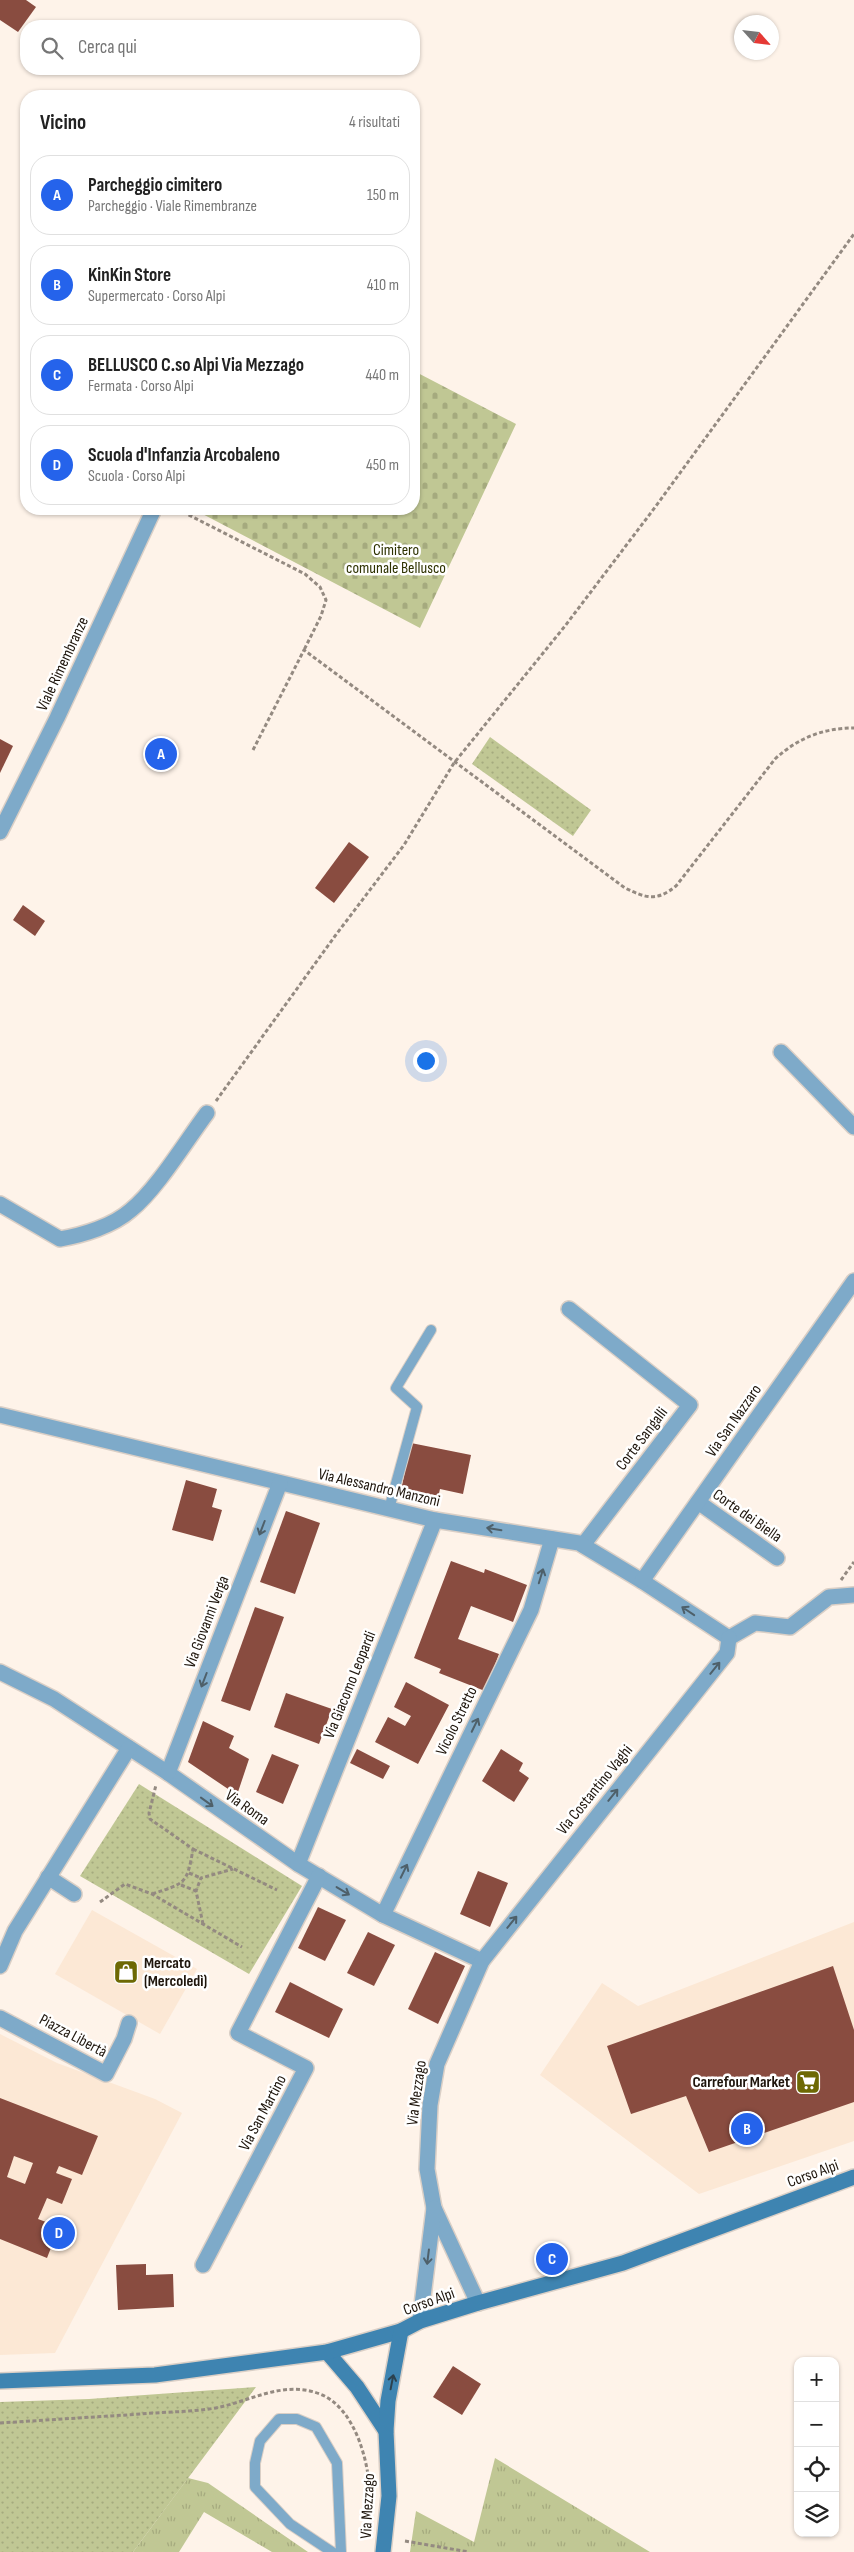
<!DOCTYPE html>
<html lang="it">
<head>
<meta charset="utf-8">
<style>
  body { margin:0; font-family:"Sofia Sans Condensed",sans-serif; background:#f6f6f6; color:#222 }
  .controls { position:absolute; right:15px; bottom:15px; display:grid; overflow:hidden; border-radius:10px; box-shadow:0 1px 4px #0004 }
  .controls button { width:45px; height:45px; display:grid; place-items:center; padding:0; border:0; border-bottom:1px solid #e0e0e0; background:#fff; color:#222; font:25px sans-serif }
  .compass { position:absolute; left:734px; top:15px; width:45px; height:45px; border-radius:50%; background:#fff; box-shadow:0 1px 4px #0004; rotate:117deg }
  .you { position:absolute; left:425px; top:1060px; width:18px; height:18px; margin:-12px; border:4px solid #fff; border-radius:50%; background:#1a73e8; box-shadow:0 0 0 8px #1a73e833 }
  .badge { display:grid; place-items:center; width:32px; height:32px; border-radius:50%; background:#2563eb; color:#fff; font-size:16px; font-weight:700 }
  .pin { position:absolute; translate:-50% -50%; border:2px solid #fff; box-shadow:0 1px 5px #0006 }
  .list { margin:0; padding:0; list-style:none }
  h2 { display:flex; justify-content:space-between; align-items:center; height:65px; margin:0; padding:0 20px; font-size:21px }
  h2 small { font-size:16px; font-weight:400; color:#767676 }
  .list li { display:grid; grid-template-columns:32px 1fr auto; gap:15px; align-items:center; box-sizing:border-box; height:80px; margin:0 10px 10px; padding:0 10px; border:1px solid #e0e0e0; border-radius:20px }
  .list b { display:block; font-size:19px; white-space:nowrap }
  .list p { margin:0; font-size:16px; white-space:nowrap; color:#767676 }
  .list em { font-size:16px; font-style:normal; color:#767676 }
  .icon { flex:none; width:28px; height:28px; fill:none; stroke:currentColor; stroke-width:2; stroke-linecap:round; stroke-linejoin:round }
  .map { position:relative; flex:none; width:854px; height:2552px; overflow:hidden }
  .search { position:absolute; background:#fff; box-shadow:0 1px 4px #0004; left:20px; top:20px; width:400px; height:55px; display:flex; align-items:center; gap:12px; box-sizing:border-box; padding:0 18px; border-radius:20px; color:#767676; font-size:19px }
  .panel { position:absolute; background:#fff; box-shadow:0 1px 4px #0004; left:20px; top:90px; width:400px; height:425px; border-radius:20px }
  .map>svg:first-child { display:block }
</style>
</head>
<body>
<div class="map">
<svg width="854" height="2552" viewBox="0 0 854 2552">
  <defs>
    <pattern id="grass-tufts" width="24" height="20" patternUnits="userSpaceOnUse" patternTransform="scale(1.25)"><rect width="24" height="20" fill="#c0c794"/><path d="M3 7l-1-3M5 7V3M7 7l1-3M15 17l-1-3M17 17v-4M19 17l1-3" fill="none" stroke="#a5aa7e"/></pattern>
    <pattern id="cemetery-stones" width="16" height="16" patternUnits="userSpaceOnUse" patternTransform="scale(1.25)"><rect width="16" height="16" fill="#c0c794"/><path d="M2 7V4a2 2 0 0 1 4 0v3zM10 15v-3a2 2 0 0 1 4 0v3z" fill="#a5aa7e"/></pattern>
    <pattern id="park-dots" width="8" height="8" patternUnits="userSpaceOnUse" patternTransform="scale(1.25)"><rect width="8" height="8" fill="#c0c794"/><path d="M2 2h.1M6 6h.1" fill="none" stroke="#a5aa7e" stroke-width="1.8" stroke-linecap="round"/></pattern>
  </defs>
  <rect width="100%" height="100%" fill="#fef3e9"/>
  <g fill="#fce8d5">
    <path d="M92 1910 197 1969 160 2034 55 1974Z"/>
    <path d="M854 1922V2141L699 2194 540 2075 602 1983 638 2006Z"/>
    <path d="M0 2034 57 2063 155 2099 182 2113 55 2353 0 2355Z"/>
  </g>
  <g fill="url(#grass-tufts)">
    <path d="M495 2458 650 2552H410L416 2511 474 2542Z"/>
    <path d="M188 2478 208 2483 308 2552H272L204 2512 179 2552H133Z"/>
  </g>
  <path fill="url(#cemetery-stones)" d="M414 371 516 424 420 628 193 509H414Z"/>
  <g fill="url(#park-dots)">
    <path d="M490 737 591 810 573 836 472 764Z"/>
    <path d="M139 1784 302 1886 249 1974 80 1876Z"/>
    <path d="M256 2387 133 2552H0V2402L89 2399Z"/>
  </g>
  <g fill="#894c40" fill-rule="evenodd">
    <path d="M0 0H26L36 7 18 32 0 20Z"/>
    <path d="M0 739 13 746 0 773Z"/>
    <path d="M349 842 369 857 334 903 315 888Z"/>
    <path d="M23 905 45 921 35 936 13 920Z"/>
    <path d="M411 1443 471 1455 463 1494 440 1489 438 1498 401 1490Z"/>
    <path d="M186 1480 217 1489 212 1507 222 1510 213 1541 172 1530Z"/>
    <path d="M286 1511 320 1523 295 1594 260 1582Z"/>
    <path d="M451 1561 484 1573 485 1569 527 1585 513 1622 471 1606 458 1639 499 1654 485 1691 439 1673 441 1669 414 1658Z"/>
    <path d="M255 1607 284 1617 250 1711 221 1701Z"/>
    <path d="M406 1682 449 1705 418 1764 375 1742 388 1717 405 1726 411 1716 394 1707Z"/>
    <path d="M286 1693 332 1709 319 1744 274 1727Z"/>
    <path d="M203 1721 234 1736 229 1748 249 1759 237 1795 188 1762Z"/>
    <path d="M357 1749 390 1766 383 1779 350 1763Z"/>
    <path d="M501 1749 523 1763 519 1771 529 1778 514 1802 482 1781Z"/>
    <path d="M272 1754 299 1765 283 1804 256 1792Z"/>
    <path d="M478 1871 508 1883 490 1927 460 1914Z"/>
    <path d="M318 1907 346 1920 325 1961 298 1948Z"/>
    <path d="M368 1932 395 1945 374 1986 347 1973Z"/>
    <path d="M435 1952 465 1966 438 2024 408 2009Z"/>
    <path d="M833 1966 854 2030V2102L709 2152 686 2096 631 2114 607 2046Z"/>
    <path d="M290 1982 343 2009 329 2038 275 2012Z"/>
    <path d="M0 2098 98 2136 82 2175 59 2166 56 2173 72 2179 62 2204 47 2198 38 2219 59 2227 47 2258 0 2239ZM14 2156 33 2163 25 2184 7 2177Z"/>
    <path d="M146 2264V2275L173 2274 174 2307 118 2310 116 2265Z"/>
    <path d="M453 2366 481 2384 462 2415 433 2397Z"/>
  </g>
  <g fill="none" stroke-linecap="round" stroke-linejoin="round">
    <defs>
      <g id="lane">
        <path d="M389 1509 417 1407 396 1388 431 1330"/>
        <path d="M332 2552 290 2524 255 2487V2463L260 2441 279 2419H297L316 2427 337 2463 341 2552"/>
      </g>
      <g id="street">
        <path d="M0 832 57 718 154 509"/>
        <path d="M781 1052 854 1127"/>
        <path d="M0 1204 60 1239C83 1235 113 1226 131 1210 157 1189 186 1141 207 1113"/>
        <path d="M569 1309 690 1405 583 1545"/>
        <path d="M0 1415 435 1520 579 1543 642 1581 729 1638"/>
        <path d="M698 1502 777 1558"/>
        <path d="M642 1581 854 1281"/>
        <path d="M729 1638 755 1623 790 1627 829 1597 854 1595"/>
        <path d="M0 1672 54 1699 168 1773 298 1864 383 1915 482 1961"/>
        <path d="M168 1773 280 1483"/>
        <path d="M298 1864 435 1520"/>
        <path d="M48 1877 74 1894"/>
        <path d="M383 1915 531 1610 552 1539"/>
        <path d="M0 1966 15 1931 129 1748"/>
        <path d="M0 2018 106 2074 124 2039 129 2023"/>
        <path d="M203 2265 306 2068 238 2033 319 1876"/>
        <path d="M478 2303 434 2208 427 2169 430 2105 437 2064 482 1961 727 1653 729 1638"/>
        <path d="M420 2321 434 2208"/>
      </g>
      <g id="secondary">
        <path d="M327 2352 357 2387 386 2431"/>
        <path d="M0 2381 155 2375 327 2352 401 2331 420 2321 478 2303 623 2263 854 2177"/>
        <path d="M383 2552 389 2496 386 2431 388 2401 401 2331"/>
      </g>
    </defs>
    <use href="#lane" stroke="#dacfc6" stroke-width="12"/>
    <use href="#street" stroke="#dacfc6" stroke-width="18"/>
    <use href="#secondary" stroke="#dacfc6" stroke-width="18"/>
    <g stroke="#948a81" stroke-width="3" stroke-dasharray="4 2.5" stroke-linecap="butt">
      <path d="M177 509 305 574 320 587 326 600 321 616 304 650"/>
      <path d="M253 750 304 650 625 888C646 898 656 902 676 886L775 759C798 738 823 728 854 728"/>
      <path d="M216 1101 335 936 404 845 454 763 565 626 656 506 854 234"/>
      <path d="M841 1580 854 1562"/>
      <path d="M193 1849 277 1890"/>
      <path d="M189 1873 201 1878"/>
      <path d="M181 1885 196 1891"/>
      <path d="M152 1894C185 1883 187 1885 193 1849L150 1819 149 1813 156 1785"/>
      <path d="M100 1902 125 1884 152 1894 242 1947"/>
      <path d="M203 1924 196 1891 201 1878 233 1869"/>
      <path d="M0 2423C47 2420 94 2417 141 2414 163 2412 187 2412 209 2409 247 2404 281 2379 320 2394 356 2408 370 2465 370 2499"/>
      <path d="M405 2541 469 2552"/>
    </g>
    <use href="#lane" stroke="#7eaac9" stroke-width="10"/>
    <use href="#street" stroke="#7eaac9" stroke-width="15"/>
    <use href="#secondary" stroke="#3e84b1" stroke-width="15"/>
  </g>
  <defs><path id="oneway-shaft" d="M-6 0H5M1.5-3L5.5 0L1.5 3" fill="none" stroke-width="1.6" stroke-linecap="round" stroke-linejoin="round" transform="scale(1.25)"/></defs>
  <g stroke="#4e606a">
    <use href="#oneway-shaft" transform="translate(262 1528) rotate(111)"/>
    <use href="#oneway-shaft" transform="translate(494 1529) rotate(-171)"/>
    <use href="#oneway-shaft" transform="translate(541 1576) rotate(-73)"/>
    <use href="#oneway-shaft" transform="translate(688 1611) rotate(-146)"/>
    <use href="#oneway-shaft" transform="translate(715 1668) rotate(-51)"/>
    <use href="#oneway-shaft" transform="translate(204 1680) rotate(111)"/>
    <use href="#oneway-shaft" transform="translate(475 1725) rotate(-64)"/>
    <use href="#oneway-shaft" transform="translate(613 1795) rotate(-51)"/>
    <use href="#oneway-shaft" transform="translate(207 1802) rotate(36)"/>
    <use href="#oneway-shaft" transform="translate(404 1871) rotate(-64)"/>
    <use href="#oneway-shaft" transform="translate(343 1891) rotate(31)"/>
    <use href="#oneway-shaft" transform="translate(512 1922) rotate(-51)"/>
    <use href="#oneway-shaft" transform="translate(428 2257) rotate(97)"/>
  </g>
  <use stroke="#2b414e" href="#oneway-shaft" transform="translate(392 2382) rotate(-79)"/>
  <defs>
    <symbol id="shop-square" viewBox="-11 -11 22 22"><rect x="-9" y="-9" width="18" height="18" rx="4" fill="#6d6904" stroke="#fff"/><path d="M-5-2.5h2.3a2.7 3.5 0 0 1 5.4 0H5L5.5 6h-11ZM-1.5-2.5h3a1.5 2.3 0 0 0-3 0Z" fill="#fff"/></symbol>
    <symbol id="supermarket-square" viewBox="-11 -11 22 22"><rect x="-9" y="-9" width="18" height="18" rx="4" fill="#6d6904" stroke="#fff"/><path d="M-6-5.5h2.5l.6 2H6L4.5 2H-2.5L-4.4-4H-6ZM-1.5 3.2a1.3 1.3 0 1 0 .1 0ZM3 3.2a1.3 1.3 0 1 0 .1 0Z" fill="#fff"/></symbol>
  </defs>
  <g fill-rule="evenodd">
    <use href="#shop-square" x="112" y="1958" width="28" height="28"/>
    <use href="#supermarket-square" x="794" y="2068" width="28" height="28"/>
  </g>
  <g text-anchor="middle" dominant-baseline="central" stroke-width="5" stroke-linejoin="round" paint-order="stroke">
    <g font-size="16" fill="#2e3200" stroke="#fff">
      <text x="396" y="550">Cimitero<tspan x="396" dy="18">comunale Bellusco</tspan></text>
    </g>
    <g font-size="16" fill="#1e150c" stroke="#fff">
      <text transform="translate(63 664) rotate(-65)">Viale Rimembranze</text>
      <text transform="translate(734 1421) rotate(-55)">Via San Nazzaro</text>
      <text transform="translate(642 1439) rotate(-53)">Corte Sangalli</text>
      <text transform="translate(379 1488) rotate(13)">Via Alessandro Manzoni</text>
      <text transform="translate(747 1516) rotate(35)">Corte dei Biella</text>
      <text transform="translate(207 1622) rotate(-69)">Via Giovanni Verga</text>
      <text transform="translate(350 1685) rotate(-68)">Via Giacomo Leopardi</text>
      <text transform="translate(457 1721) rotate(-64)">Vicolo Stretto</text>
      <text transform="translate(595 1790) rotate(-51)">Via Costantino Vaghi</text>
      <text transform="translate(247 1808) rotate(35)">Via Roma</text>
      <text transform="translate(73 2036) rotate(28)">Piazza Libertà</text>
      <text transform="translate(417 2093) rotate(-82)">Via Mezzago</text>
      <text transform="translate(263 2113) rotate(-62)">Via San Martino</text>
      <text transform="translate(813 2174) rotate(-20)">Corso Alpi</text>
      <text transform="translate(429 2302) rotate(-20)">Corso Alpi</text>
      <text transform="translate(368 2506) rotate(-87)">Via Mezzago</text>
    </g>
    <g font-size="16" font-weight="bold" fill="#1e150c" stroke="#fff" text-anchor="start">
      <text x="144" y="1963">Mercato<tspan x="144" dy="18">(Mercoledì)</tspan></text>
      <text x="790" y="2082" text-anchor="end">Carrefour Market</text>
    </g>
  </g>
</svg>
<div class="controls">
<button>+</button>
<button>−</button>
<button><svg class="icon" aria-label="locate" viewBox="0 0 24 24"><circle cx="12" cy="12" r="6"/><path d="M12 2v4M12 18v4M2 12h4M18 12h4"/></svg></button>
<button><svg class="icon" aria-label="layers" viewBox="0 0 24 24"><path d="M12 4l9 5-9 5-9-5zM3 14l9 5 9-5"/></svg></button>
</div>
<svg class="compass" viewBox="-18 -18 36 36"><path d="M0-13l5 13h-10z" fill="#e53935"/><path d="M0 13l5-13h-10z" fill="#767676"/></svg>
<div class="you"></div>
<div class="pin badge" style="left:161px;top:754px">A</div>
<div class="pin badge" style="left:747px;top:2129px">B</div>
<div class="pin badge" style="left:552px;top:2259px">C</div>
<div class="pin badge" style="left:59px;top:2233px">D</div>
<div class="search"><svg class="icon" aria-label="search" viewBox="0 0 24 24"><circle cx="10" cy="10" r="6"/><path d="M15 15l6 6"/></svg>Cerca qui</div>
<section class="panel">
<h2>Vicino<small>4 risultati</small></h2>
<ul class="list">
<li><span class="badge">A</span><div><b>Parcheggio cimitero</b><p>Parcheggio · Viale Rimembranze</p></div><em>150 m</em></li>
<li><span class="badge">B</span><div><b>KinKin Store</b><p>Supermercato · Corso Alpi</p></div><em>410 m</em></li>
<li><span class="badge">C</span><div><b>BELLUSCO C.so Alpi Via Mezzago</b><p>Fermata · Corso Alpi</p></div><em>440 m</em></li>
<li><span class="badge">D</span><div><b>Scuola d'Infanzia Arcobaleno</b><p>Scuola · Corso Alpi</p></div><em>450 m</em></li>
</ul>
</section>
</div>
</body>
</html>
